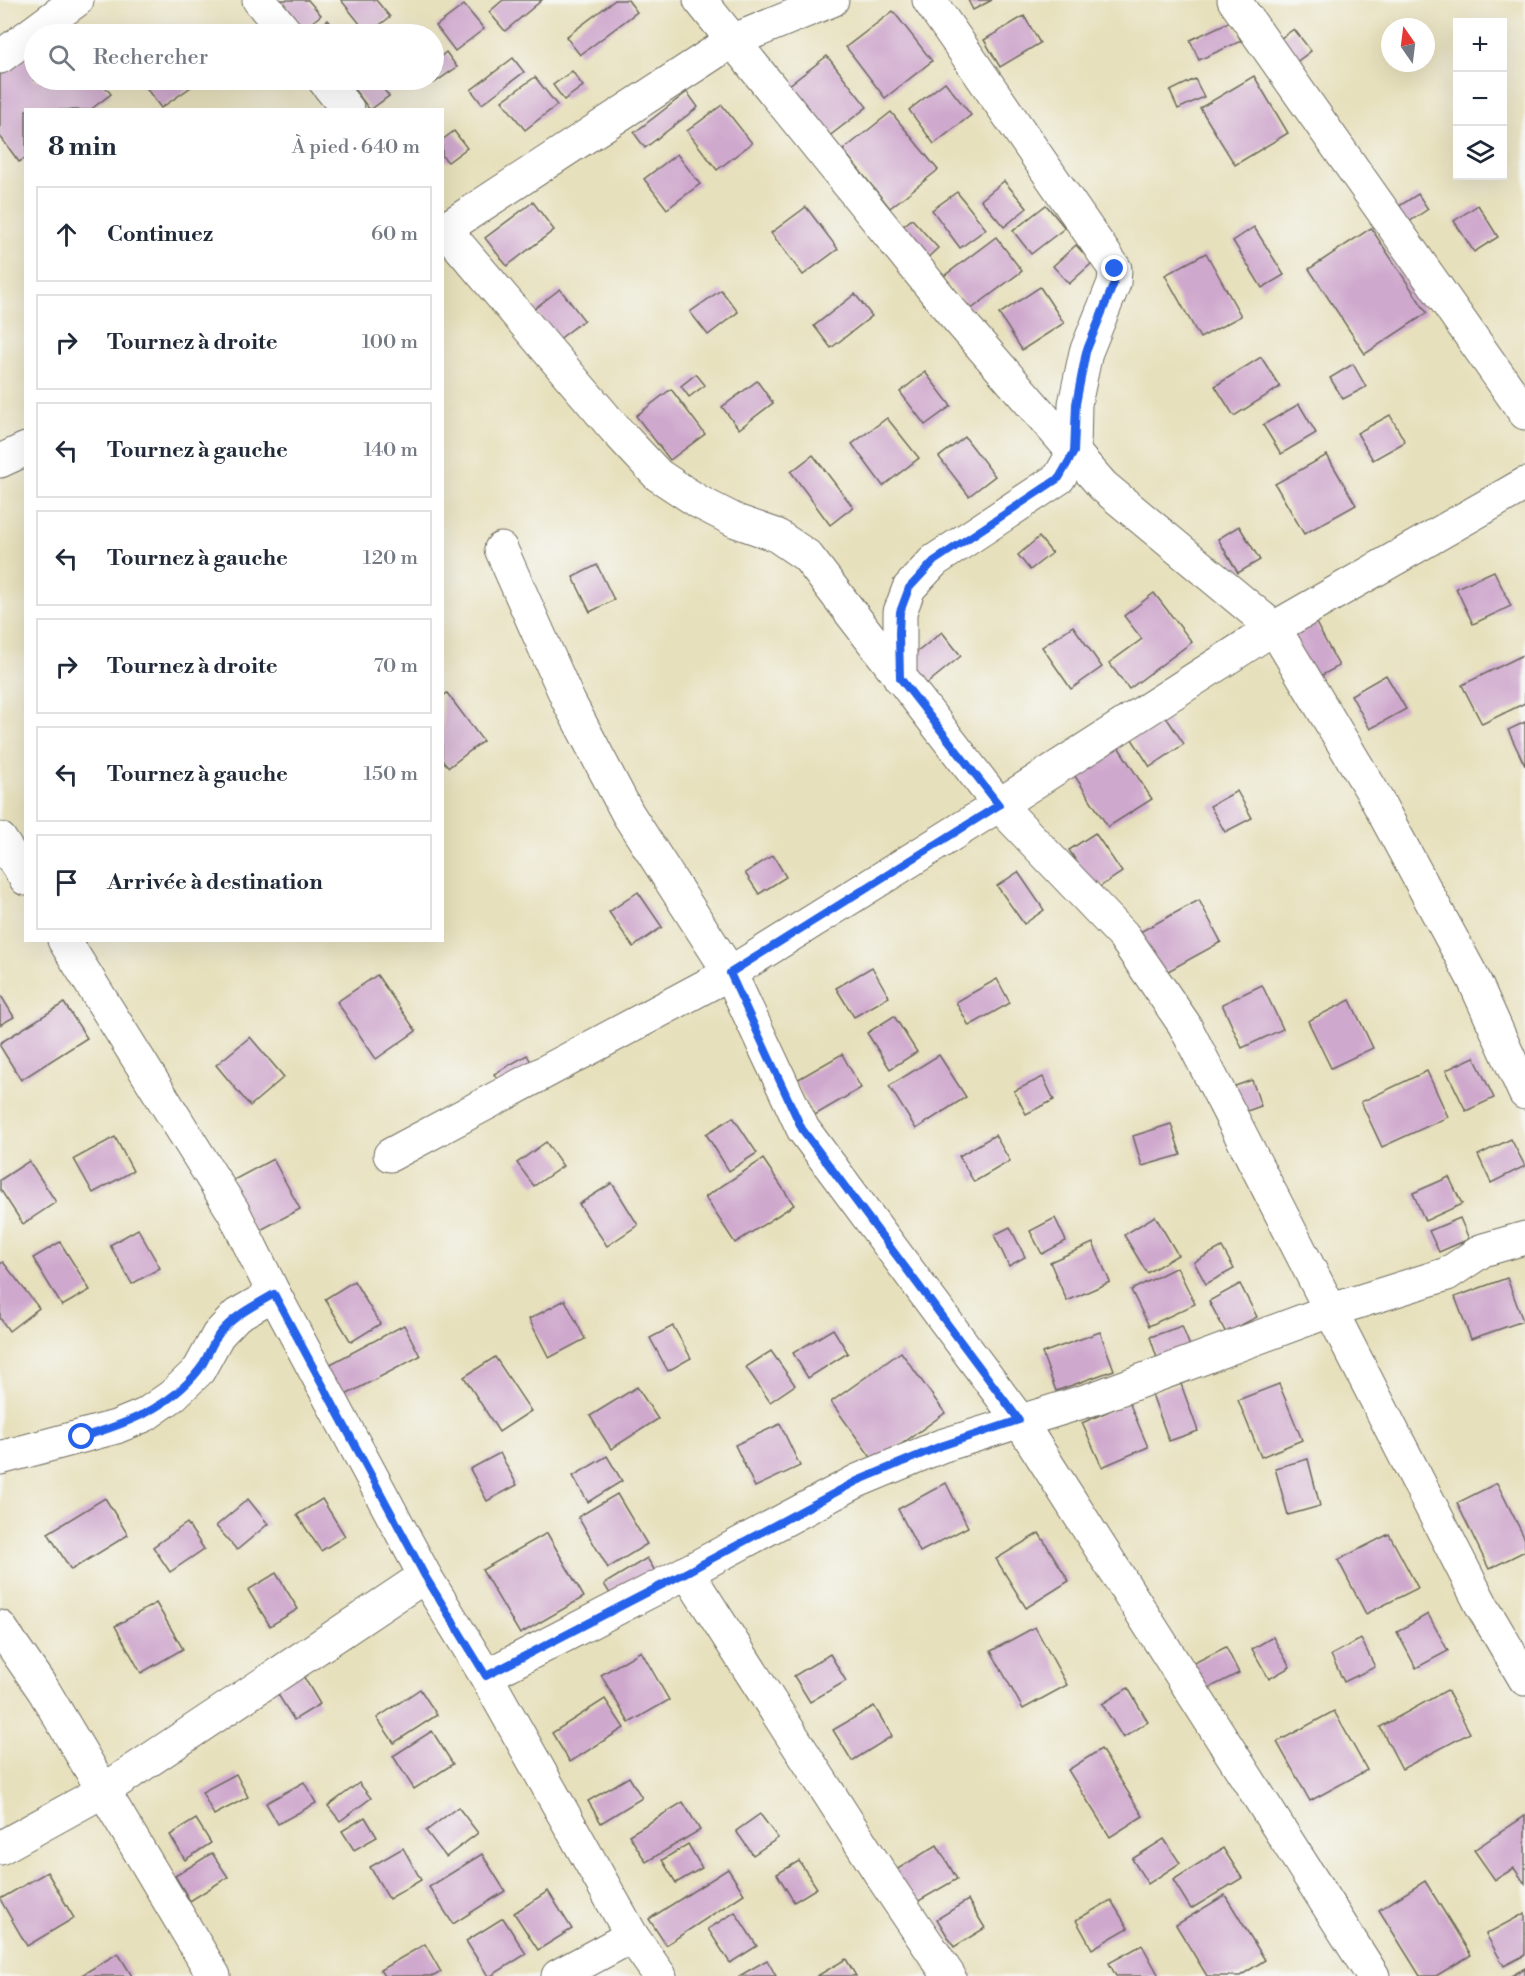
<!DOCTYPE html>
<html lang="fr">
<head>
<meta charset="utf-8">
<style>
  body { margin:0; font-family:"Libre Bodoni",serif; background:#f6f6f7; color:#1f2937 }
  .controls { position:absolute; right:18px; top:18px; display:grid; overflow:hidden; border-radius:0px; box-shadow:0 6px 24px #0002 }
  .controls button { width:54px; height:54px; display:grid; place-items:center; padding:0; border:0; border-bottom:2px solid #e0e1e3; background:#fff; color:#1f2937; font:30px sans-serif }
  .compass { position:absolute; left:1381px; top:18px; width:54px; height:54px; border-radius:50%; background:#fff; box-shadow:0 6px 24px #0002; rotate:346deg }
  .stop { position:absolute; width:18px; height:18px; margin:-14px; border:4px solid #2563eb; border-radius:50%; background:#fff }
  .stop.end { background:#2563eb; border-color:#fff; box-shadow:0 2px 6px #0008 }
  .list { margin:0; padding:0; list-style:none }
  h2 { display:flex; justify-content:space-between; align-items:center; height:78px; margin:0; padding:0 24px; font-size:26px }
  h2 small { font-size:20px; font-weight:400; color:#747a83 }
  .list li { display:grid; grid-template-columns:39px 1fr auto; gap:18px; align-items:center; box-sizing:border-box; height:96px; margin:0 12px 12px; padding:0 12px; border:2px solid #e0e1e3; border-radius:0px }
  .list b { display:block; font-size:22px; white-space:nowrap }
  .list em { font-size:20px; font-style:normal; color:#747a83 }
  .icon { flex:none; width:33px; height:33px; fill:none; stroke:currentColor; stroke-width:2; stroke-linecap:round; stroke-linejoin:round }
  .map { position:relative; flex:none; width:1525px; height:1976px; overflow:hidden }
  .search { position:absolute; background:#fff; box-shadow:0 6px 24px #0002; left:24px; top:24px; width:420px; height:66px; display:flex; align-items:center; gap:15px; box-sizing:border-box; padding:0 21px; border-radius:33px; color:#747a83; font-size:22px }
  .panel { position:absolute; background:#fff; box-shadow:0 6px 24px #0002; left:24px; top:108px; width:420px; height:834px; border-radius:0px }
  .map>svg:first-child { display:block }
</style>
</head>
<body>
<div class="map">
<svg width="1525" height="1976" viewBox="0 0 1525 1976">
  <rect width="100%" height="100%" fill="#f6f6f2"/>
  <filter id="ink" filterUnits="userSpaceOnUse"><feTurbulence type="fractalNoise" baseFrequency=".0167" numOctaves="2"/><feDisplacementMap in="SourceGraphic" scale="12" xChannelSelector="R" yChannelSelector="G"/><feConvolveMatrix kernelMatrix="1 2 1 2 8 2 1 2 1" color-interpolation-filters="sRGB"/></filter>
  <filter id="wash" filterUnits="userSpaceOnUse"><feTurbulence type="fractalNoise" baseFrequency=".008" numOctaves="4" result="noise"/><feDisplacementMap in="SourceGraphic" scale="24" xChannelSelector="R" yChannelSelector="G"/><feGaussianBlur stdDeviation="1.35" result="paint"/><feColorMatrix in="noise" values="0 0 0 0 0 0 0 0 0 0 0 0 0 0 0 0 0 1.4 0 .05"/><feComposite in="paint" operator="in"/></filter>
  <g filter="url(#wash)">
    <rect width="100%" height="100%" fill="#e7e0bc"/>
    <g id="blocks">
      <g fill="#cfa8cd">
        <path d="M281 0H308L321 15 304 29Z"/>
        <path d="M341 0H376L390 17 368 34Z"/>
        <path d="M503 0H542L505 31 489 12Z"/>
        <path d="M615 0H628L637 12 580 55 566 37Z"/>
        <path d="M968 0H992L973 10Z"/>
        <path d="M464 5 484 29 455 51 436 26Z"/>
        <path d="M893 11 932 61 885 98 846 47Z"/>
        <path d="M1024 16 1040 43 1000 67 984 40Z"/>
        <path d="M328 20 339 34H309Z"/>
        <path d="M1231 21 1241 41 1199 60 1190 40Z"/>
        <path d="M188 28 192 34H179Z"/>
        <path d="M1294 29 1311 51 1291 66 1274 43Z"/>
        <path d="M34 43V80H100L111 94 90 110H26V158L19 162 0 136V69Z"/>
        <path d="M446 52 457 67 434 83 431 80H434V62Z"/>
        <path d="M827 56 867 107 828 137 788 86Z"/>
        <path d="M513 58 524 72 482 104 471 90Z"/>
        <path d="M572 71 583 86 564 100 553 85Z"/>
        <path d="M1254 76 1288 133 1235 165 1200 108Z"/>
        <path d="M535 77 557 105 525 130 502 101Z"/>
        <path d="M1195 79 1204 97 1178 109 1170 91Z"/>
        <path d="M140 80H201L161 108Z"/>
        <path d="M347 80H376L389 96 370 110Z"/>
        <path d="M945 82 971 115 934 144 909 110Z"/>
        <path d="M687 92 698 107 645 148 634 133Z"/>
        <path d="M722 105 752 143 717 170 687 131Z"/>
        <path d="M891 112 938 170 890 208 843 150Z"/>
        <path d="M454 131 467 148 448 162 442 156V140Z"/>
        <path d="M677 154 700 184 667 209 644 179Z"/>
        <path d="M1004 181 1027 208 1004 227 981 200Z"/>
        <path d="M957 192 986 229 960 248 932 210Z"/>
        <path d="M1418 194 1428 209 1400 228 1390 212Z"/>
        <path d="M533 202 554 230 507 266 485 238Z"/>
        <path d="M1046 205 1065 228 1031 254 1013 231Z"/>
        <path d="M1478 205 1498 237 1474 252 1454 221Z"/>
        <path d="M806 207 838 249 803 275 771 233Z"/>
        <path d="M912 219 938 248 924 261 897 231Z"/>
        <path d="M1254 227 1284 275 1262 288 1233 241Z"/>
        <path d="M1371 228 1427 313 1365 354 1309 269Z"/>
        <path d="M996 237 1022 271 970 310 944 276Z"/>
        <path d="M1076 245 1092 263 1069 284 1053 266Z"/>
        <path d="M1206 253 1241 316 1200 338 1165 275Z"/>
        <path d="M1040 287 1064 323 1022 350 999 314Z"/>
        <path d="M560 289 584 320 558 340 534 309Z"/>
        <path d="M721 290 738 312 708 335 690 312Z"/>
        <path d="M855 294 872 316 831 348 814 326Z"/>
        <path d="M1261 357 1280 387 1234 416 1215 386Z"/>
        <path d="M1353 364 1366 387 1343 399 1330 378Z"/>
        <path d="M925 372 951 406 925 425 900 392Z"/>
        <path d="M696 374 705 385 689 397 681 386Z"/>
        <path d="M757 381 773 403 739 429 722 407Z"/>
        <path d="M671 389 705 434 670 460 636 416Z"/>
        <path d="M1299 404 1316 433 1281 454 1263 425Z"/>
        <path d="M1390 415 1405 442 1373 460 1357 433Z"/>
        <path d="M887 418 919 458 883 486 852 444Z"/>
        <path d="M965 437 995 476 969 496 939 457Z"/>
        <path d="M813 455 853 507 830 525 791 472Z"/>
        <path d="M1327 455 1356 505 1304 534 1275 484Z"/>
        <path d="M1239 526 1260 560 1238 573 1218 539Z"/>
        <path d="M1039 537 1052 553 1030 570 1018 555Z"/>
        <path d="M597 565 614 600 590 612 573 577Z"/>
        <path d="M1494 571 1511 606 1473 624 1456 588Z"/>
        <path d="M1154 593 1192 642 1129 689 1109 663 1142 639 1124 616Z"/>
        <path d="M1316 623 1339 666 1313 680 1290 637Z"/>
        <path d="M1073 626 1102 667 1071 689 1042 647Z"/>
        <path d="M942 632 961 656 924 686 905 662Z"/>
        <path d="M1525 654V703L1482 724 1462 685Z"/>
        <path d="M1386 675 1406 709 1370 729 1351 695Z"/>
        <path d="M447 693 483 741 449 767 442 760V697Z"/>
        <path d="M1164 714 1184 744 1150 767 1130 736Z"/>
        <path d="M1525 722V766L1508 730Z"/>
        <path d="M1115 742 1152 799 1108 827 1071 770Z"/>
        <path d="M1237 791 1252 818 1225 832 1210 806Z"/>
        <path d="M1095 833 1122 872 1095 890 1069 850Z"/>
        <path d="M773 855 786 877 759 894 745 873Z"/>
        <path d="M1018 872 1044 910 1024 924 997 886Z"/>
        <path d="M638 892 662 927 633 947 609 912Z"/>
        <path d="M1199 900 1221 942 1161 975 1138 933Z"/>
        <path d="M872 967 889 997 854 1017 836 988Z"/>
        <path d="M377 975 416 1031 376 1059 337 1002Z"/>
        <path d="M997 979 1010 1003 969 1026 956 1002Z"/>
        <path d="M1262 985 1283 1029 1242 1048 1222 1004Z"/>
        <path d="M0 994 14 1017 0 1025Z"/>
        <path d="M1350 1000 1373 1048 1331 1068 1308 1021Z"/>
        <path d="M64 1003 87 1038 21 1080 0 1046V1043Z"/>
        <path d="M894 1016 917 1052 890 1069 867 1033Z"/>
        <path d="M250 1037 284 1077 250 1106 216 1065Z"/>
        <path d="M842 1054 861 1088 815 1115 795 1081Z"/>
        <path d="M527 1055 536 1071 503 1090 494 1074Z"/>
        <path d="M939 1055 966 1097 916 1129 889 1086Z"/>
        <path d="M1474 1057 1494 1098 1466 1111 1446 1070Z"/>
        <path d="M1427 1071 1448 1117 1382 1147 1361 1102Z"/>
        <path d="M1043 1077 1054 1100 1026 1114 1014 1091Z"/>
        <path d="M1252 1080 1261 1106 1236 1115 1227 1089Z"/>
        <path d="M733 1117 757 1153 729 1171 706 1134Z"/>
        <path d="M1171 1124 1181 1155 1142 1166 1133 1136Z"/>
        <path d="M995 1135 1010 1161 974 1182 959 1156Z"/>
        <path d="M115 1137 133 1171 93 1193 74 1159Z"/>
        <path d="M1511 1139 1525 1166 1491 1183 1478 1155Z"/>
        <path d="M546 1142 563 1166 534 1186 517 1163Z"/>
        <path d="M273 1159 300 1209 255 1233 228 1183Z"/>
        <path d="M763 1159 794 1205 735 1243 705 1197Z"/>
        <path d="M29 1161 56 1202 23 1224 0 1189V1180Z"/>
        <path d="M1449 1177 1462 1204 1425 1221 1413 1193Z"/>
        <path d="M612 1183 638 1225 607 1246 579 1204Z"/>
        <path d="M1155 1216 1178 1255 1147 1273 1124 1235Z"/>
        <path d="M1055 1218 1066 1241 1042 1254 1030 1231Z"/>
        <path d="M1460 1218 1469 1239 1439 1252 1429 1231Z"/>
        <path d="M1010 1227 1025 1257 1009 1266 994 1235Z"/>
        <path d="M138 1229 160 1268 132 1284 110 1245Z"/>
        <path d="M60 1242 90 1290 62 1306 33 1258Z"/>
        <path d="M1093 1243 1110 1282 1067 1301 1050 1262Z"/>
        <path d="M1222 1247 1234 1269 1206 1284 1194 1262Z"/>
        <path d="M3 1262 39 1308 9 1331 0 1318V1264Z"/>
        <path d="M1177 1267 1195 1304 1149 1326 1131 1290Z"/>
        <path d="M1507 1278 1523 1321 1471 1339 1455 1297Z"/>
        <path d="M354 1281 380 1324 351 1342 325 1299Z"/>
        <path d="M1240 1284 1257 1317 1226 1333 1209 1301Z"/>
        <path d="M565 1300 585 1339 549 1358 529 1319Z"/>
        <path d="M404 1325 420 1356 340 1398 323 1368Z"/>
        <path d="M673 1326 691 1358 668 1371 650 1338Z"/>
        <path d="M1182 1326 1191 1349 1158 1361 1150 1337Z"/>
        <path d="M833 1329 848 1353 808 1378 793 1353Z"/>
        <path d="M1100 1332 1114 1370 1056 1391 1042 1353Z"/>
        <path d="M771 1351 795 1385 770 1402 746 1367Z"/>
        <path d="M901 1352 945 1413 875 1463 831 1402Z"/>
        <path d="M495 1357 531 1411 499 1432 464 1377Z"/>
        <path d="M1181 1384 1198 1431 1169 1441 1152 1394Z"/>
        <path d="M1279 1384 1302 1440 1261 1457 1238 1400Z"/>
        <path d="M637 1387 658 1419 611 1449 590 1416Z"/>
        <path d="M1129 1402 1148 1447 1102 1467 1082 1423Z"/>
        <path d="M780 1424 800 1466 755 1487 735 1445Z"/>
        <path d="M500 1453 517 1485 487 1501 470 1469Z"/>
        <path d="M607 1456 622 1481 588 1502 573 1476Z"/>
        <path d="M1308 1459 1320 1506 1288 1515 1275 1468Z"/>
        <path d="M946 1483 968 1527 920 1552 898 1509Z"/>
        <path d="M1497 1483 1525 1539V1551L1489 1569 1457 1503Z"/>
        <path d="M617 1494 647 1544 608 1568 578 1517Z"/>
        <path d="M105 1498 128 1535 71 1570 48 1533Z"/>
        <path d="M248 1499 268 1524 237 1550 216 1526Z"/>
        <path d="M322 1499 345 1536 321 1551 297 1515Z"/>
        <path d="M187 1523 204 1549 170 1572 153 1547Z"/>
        <path d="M547 1533 584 1597 520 1634 482 1570Z"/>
        <path d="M1039 1533 1069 1581 1026 1608 996 1559Z"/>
        <path d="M1389 1534 1418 1588 1366 1614 1338 1560Z"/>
        <path d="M647 1558 657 1574 614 1600 604 1584Z"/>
        <path d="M276 1573 298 1609 270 1626 248 1590Z"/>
        <path d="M156 1603 183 1649 141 1673 115 1626Z"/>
        <path d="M1428 1614 1448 1651 1416 1668 1397 1632Z"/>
        <path d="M1035 1627 1067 1685 1023 1709 991 1651Z"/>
        <path d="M1273 1637 1290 1667 1269 1679 1252 1649Z"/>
        <path d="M1361 1639 1375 1667 1344 1682 1331 1655Z"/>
        <path d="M1226 1647 1239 1673 1205 1690 1192 1664Z"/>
        <path d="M641 1651 669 1700 629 1723 601 1675Z"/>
        <path d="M830 1654 846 1681 810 1702 794 1676Z"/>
        <path d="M299 1669 320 1704 294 1720 272 1685Z"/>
        <path d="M1128 1688 1148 1722 1123 1738 1102 1704Z"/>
        <path d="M420 1689 437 1715 394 1743 377 1718Z"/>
        <path d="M1447 1690 1470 1733 1402 1769 1380 1727Z"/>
        <path d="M605 1699 624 1728 570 1762 552 1733Z"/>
        <path d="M874 1706 892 1736 852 1761 833 1730Z"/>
        <path d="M1334 1711 1367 1770 1310 1801 1277 1742Z"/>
        <path d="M432 1731 453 1764 414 1789 393 1756Z"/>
        <path d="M1101 1749 1143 1816 1110 1837 1068 1770Z"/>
        <path d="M236 1774 248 1797 214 1815 202 1792Z"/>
        <path d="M629 1777 642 1798 601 1823 588 1801Z"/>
        <path d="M304 1782 316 1803 278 1824 266 1803Z"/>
        <path d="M359 1783 371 1798 340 1821 328 1806Z"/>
        <path d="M683 1802 700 1830 646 1862 629 1835Z"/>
        <path d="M458 1807 478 1833 446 1857 426 1831Z"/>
        <path d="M760 1814 778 1838 753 1855 736 1831Z"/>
        <path d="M1525 1816V1884L1514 1868 1495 1880 1474 1850Z"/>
        <path d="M365 1817 377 1837 354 1850 342 1831Z"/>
        <path d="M196 1819 211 1843 185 1860 170 1835Z"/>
        <path d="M1164 1839 1180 1863 1148 1884 1132 1859Z"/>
        <path d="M688 1844 702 1868 676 1883 662 1860Z"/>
        <path d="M937 1845 957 1879 910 1906 891 1873Z"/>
        <path d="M403 1848 421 1880 389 1899 370 1867Z"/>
        <path d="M1223 1848 1242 1878 1191 1909 1173 1880Z"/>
        <path d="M212 1853 228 1877 190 1901 175 1876Z"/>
        <path d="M482 1854 505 1891 453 1924 429 1887Z"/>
        <path d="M799 1861 817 1888 794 1902 777 1874Z"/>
        <path d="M728 1869 744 1894 666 1945 649 1919Z"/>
        <path d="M47 1872 74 1918 27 1946 0 1899Z"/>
        <path d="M1425 1881 1471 1955 1436 1976H1420L1379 1910Z"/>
        <path d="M548 1891 572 1929 538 1950 514 1913Z"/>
        <path d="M1225 1895 1265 1960 1240 1976H1207L1176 1925Z"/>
        <path d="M968 1900 985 1928 954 1947 937 1919Z"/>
        <path d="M1111 1900 1128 1928 1092 1949 1076 1920Z"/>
        <path d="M735 1912 757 1946 730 1963 708 1929Z"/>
        <path d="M1525 1913V1955L1504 1966 1486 1934Z"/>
        <path d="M503 1918 526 1954 491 1976H488L466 1941Z"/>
        <path d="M425 1944 441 1972 434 1976H384L380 1970Z"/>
        <path d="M1142 1945 1159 1976H1116L1109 1963Z"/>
        <path d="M118 1953 132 1976H80Z"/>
        <path d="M846 1959 856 1976H817Z"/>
        <path d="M767 1960 776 1976H739Z"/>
        <path d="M1525 1968V1976H1511Z"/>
      </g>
    </g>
  </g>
  <g filter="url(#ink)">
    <use href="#blocks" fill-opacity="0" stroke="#6d6a5e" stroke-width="1.5"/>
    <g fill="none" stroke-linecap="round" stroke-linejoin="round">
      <defs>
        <g id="street">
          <path d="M259 0 287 34"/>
          <path d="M700 0 950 310 1103 486 1274 628 1372 791 1474 980 1525 1093"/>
          <path d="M1234 0 1525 413"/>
          <path d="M0 57 77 0"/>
          <path d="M324 80 348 110"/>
          <path d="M442 226 615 429 658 475 699 502 736 521 776 535 807 556 999 805 1123 935 1184 1024 1482 1606 1525 1679"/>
          <path d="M442 233 445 229 732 41 832 0"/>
          <path d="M0 461 26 449"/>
          <path d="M501 549 568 700 628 814 730 973 803 1129 1019 1420 1373 1976"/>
          <path d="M900 678V612L909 588 934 561 1059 478 1074 452 1075 404 1086 352 1114 283 1115 269 929 0"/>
          <path d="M0 839 26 879"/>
          <path d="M64 940 233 1211 274 1294 425 1576 486 1676 632 1936 660 1976"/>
          <path d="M390 1155 730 973 999 805 1274 628 1525 484"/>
          <path d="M0 1458 116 1427 145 1415 172 1396 199 1370 218 1335 237 1315 274 1294"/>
          <path d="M687 1572 887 1884 949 1976"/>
          <path d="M0 1627 44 1691 214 1976"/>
          <path d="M486 1676 687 1572 857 1481 941 1446 1095 1398 1332 1310 1447 1274 1483 1250 1525 1238"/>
          <path d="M0 1848 103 1791 425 1576"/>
          <path d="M558 1976 632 1936"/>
        </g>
      </defs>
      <use href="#street" stroke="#6d6a5e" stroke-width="35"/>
      <use href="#street" stroke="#fff" stroke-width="33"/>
    </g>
  </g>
  <g fill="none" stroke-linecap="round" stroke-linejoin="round" filter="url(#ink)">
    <path stroke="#2563eb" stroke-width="8" d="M82 1437C126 1424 169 1408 199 1370 207 1359 211 1345 219 1334 234 1315 254 1306 274 1294L425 1576 486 1676 687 1572 857 1481 941 1446 1019 1420 802 1129 730 973 999 805 900 678 899 633 900 612 909 588 934 561 1059 478 1074 452 1076 404 1086 352 1114 283 1115 269"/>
  </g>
</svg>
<div class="controls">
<button>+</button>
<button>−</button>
<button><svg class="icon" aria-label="layers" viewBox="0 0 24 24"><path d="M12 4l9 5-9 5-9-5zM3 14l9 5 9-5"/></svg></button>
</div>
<svg class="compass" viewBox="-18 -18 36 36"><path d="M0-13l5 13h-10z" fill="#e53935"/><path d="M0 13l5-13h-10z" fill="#747a83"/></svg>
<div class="stop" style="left:82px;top:1437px"></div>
<div class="stop end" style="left:1115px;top:269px"></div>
<div class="search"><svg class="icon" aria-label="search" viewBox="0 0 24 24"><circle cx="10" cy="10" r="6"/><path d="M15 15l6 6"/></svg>Rechercher</div>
<section class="panel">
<h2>8 min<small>À pied · 640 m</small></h2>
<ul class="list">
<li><svg class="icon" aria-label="ahead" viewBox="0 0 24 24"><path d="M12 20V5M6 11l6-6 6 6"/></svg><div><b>Continuez</b></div><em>60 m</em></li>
<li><svg class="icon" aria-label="right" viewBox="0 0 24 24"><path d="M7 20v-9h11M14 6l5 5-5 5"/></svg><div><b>Tournez à droite</b></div><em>100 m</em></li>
<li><svg class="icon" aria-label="left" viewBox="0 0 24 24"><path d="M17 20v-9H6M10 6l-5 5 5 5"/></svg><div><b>Tournez à gauche</b></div><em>140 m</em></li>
<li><svg class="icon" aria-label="left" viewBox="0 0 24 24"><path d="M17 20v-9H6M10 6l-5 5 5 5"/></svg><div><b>Tournez à gauche</b></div><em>120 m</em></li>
<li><svg class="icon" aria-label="right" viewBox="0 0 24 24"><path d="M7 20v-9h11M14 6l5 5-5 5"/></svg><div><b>Tournez à droite</b></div><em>70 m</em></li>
<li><svg class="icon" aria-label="left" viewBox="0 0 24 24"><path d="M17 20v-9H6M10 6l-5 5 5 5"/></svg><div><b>Tournez à gauche</b></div><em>150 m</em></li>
<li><svg class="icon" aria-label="arrive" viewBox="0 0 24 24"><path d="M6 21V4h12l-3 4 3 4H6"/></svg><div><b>Arrivée à destination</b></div></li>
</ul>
</section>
</div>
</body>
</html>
